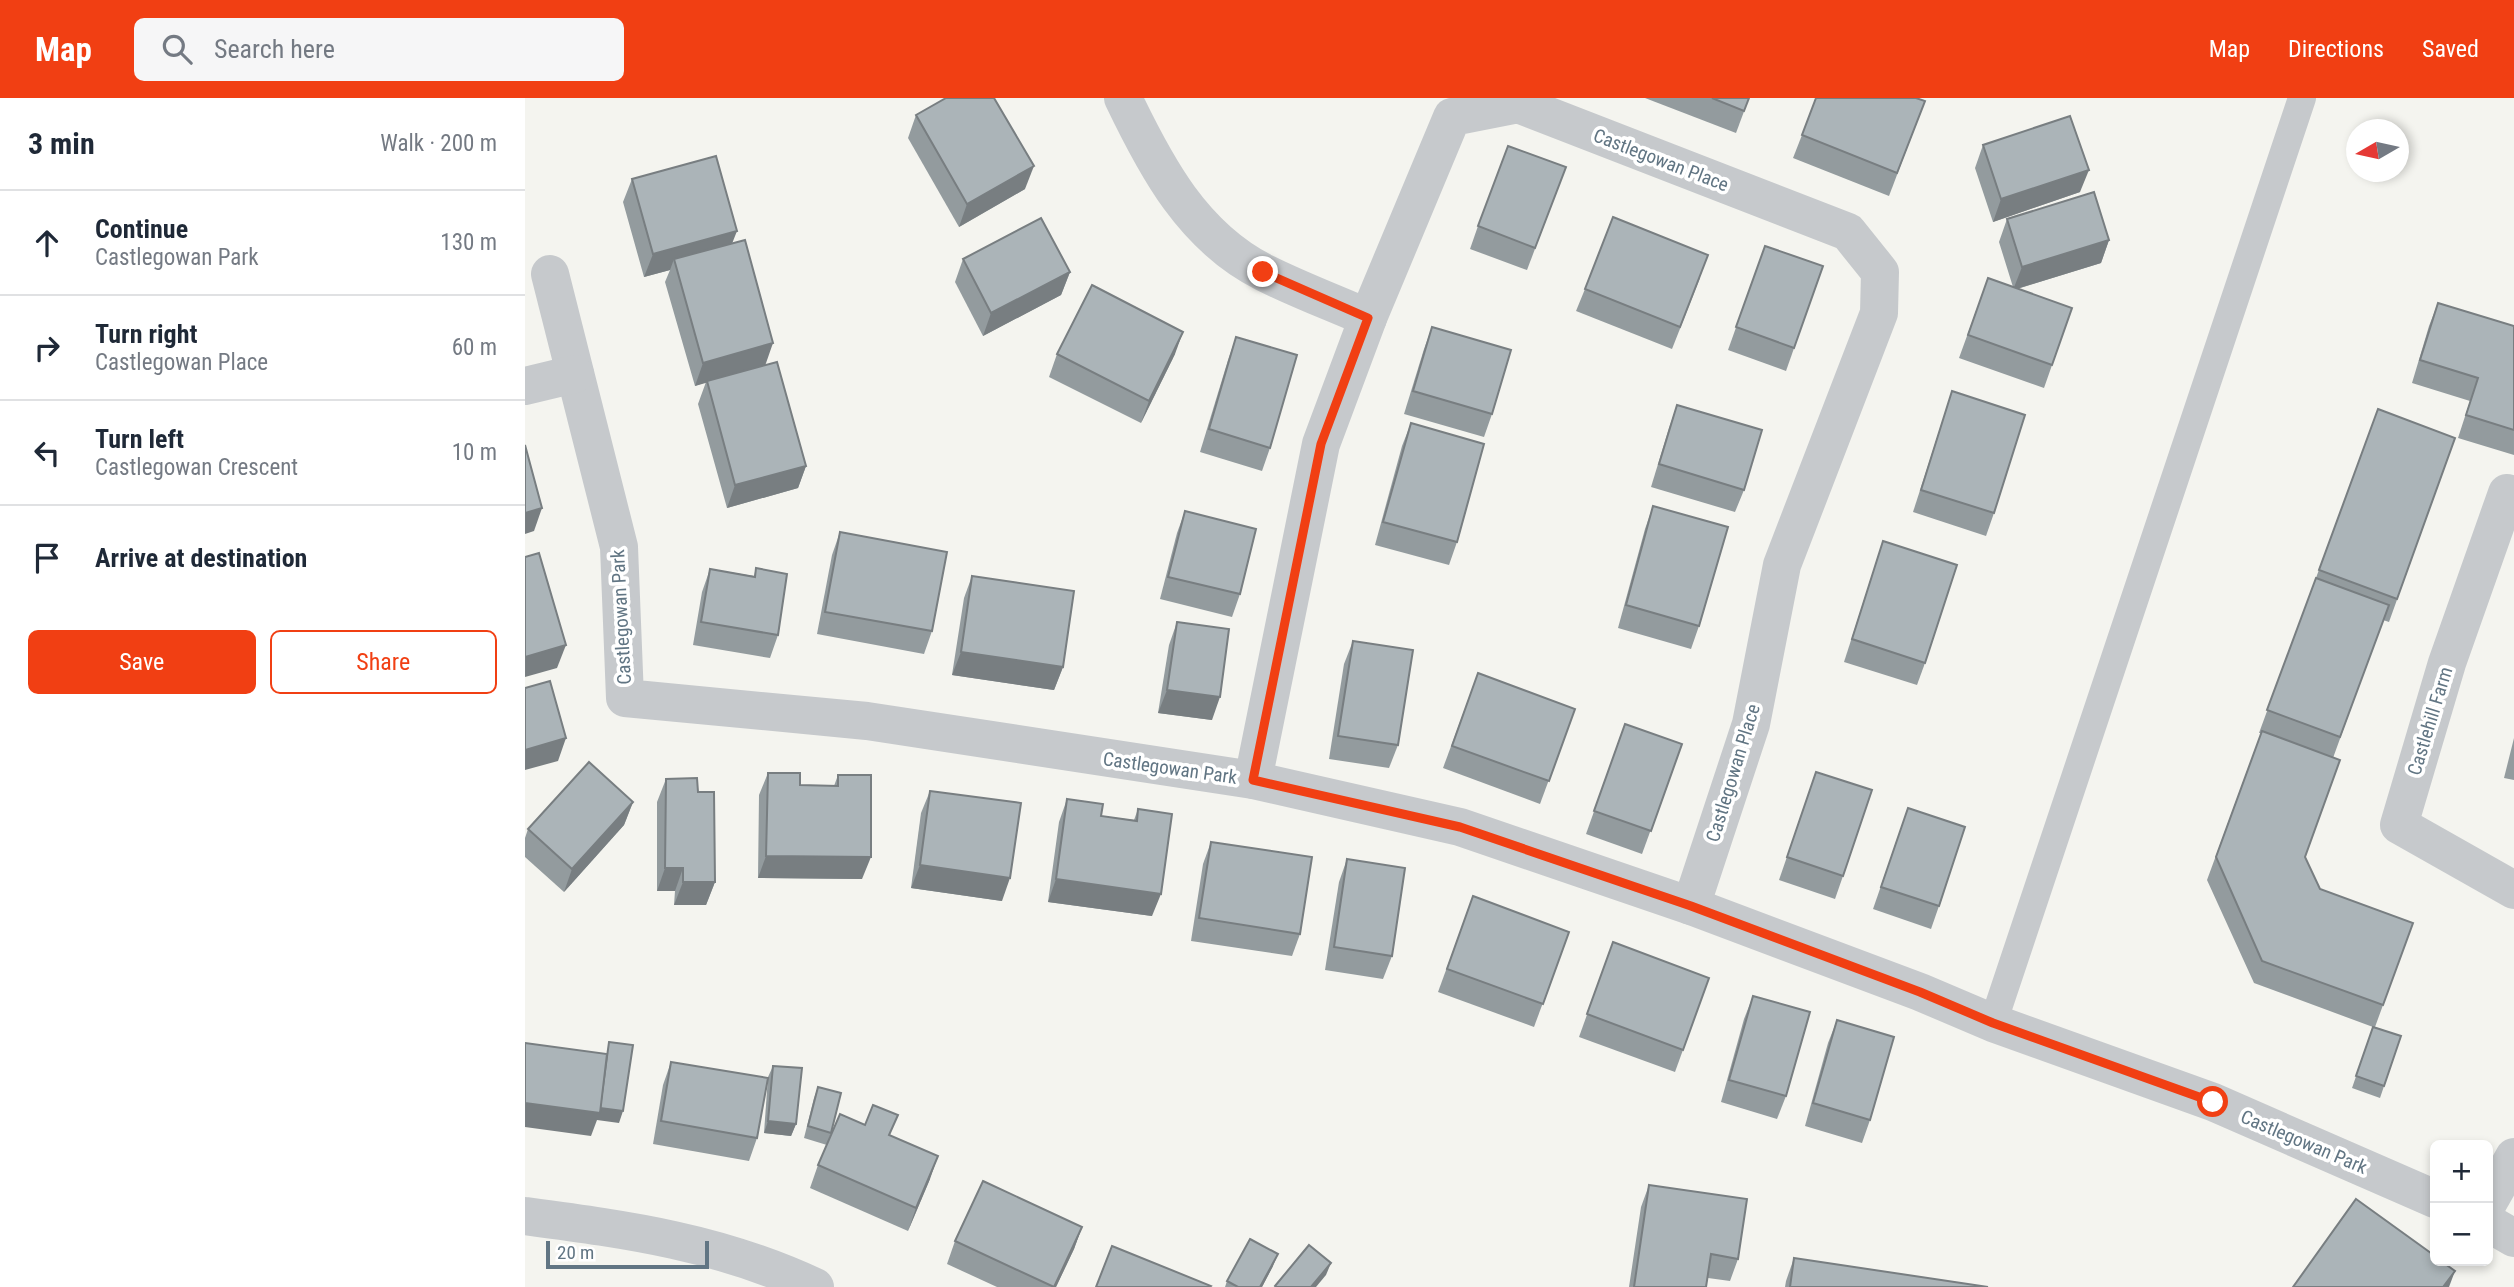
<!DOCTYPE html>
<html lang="en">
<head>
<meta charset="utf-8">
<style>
  body { margin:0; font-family:"Roboto Condensed",sans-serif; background:#f6f6f7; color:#1f2937 }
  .controls { position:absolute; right:21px; bottom:21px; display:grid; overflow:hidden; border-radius:10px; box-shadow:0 4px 10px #0003 }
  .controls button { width:63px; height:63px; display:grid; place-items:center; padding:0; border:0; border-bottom:2px solid #e0e1e3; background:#fff; color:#1f2937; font:35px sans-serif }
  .compass { position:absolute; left:1821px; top:21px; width:63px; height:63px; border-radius:50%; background:#fff; box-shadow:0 4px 10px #0003; rotate:261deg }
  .scale { position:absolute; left:21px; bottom:18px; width:163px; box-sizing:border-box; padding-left:7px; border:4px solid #617583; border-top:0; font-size:19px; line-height:24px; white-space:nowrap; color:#617583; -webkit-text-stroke:5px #fff; paint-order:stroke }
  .stop { position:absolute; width:21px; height:21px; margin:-16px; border:5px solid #f13f13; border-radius:50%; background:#fff }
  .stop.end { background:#f13f13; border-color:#fff; box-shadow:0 2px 7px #0008 }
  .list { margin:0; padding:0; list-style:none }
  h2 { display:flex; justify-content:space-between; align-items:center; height:91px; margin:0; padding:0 28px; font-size:30px }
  h2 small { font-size:23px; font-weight:400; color:#747a83 }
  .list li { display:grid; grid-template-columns:46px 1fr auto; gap:21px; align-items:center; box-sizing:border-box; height:105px; padding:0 28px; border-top:2px solid #e0e1e3 }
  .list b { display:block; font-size:26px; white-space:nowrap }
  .list p { margin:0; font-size:23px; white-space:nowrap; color:#747a83 }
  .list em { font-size:23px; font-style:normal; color:#747a83 }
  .actions { display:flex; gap:14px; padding:21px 28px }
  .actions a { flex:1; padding:16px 0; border:2px solid #f13f13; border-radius:10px; text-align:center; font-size:24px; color:#f13f13 }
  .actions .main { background:#f13f13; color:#fff }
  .icon { flex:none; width:38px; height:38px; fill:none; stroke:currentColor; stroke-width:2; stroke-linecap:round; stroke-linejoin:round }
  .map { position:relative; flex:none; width:1989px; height:1189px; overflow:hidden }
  header { display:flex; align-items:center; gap:42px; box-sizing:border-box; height:98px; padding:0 35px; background:#f13f13; color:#fff }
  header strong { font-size:33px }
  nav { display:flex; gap:38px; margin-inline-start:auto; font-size:24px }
  .search { width:490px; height:63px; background:#f6f6f7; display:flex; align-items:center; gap:18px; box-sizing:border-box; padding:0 24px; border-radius:10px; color:#747a83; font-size:26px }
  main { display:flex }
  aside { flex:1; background:#fff }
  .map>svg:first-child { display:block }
</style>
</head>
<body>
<header>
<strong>Map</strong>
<div class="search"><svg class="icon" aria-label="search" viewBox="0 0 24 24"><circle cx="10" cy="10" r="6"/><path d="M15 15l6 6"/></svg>Search here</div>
<nav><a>Map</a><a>Directions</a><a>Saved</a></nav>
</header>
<main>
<aside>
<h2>3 min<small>Walk · 200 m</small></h2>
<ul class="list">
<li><svg class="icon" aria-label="ahead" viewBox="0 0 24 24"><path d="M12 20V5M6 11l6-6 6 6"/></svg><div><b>Continue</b><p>Castlegowan Park</p></div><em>130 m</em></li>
<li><svg class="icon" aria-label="right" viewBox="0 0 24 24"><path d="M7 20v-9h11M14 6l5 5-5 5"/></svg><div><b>Turn right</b><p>Castlegowan Place</p></div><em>60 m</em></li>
<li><svg class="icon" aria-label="left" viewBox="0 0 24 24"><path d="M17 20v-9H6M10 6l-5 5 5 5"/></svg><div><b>Turn left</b><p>Castlegowan Crescent</p></div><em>10 m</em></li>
<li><svg class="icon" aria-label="arrive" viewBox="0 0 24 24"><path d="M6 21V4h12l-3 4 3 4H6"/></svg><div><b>Arrive at destination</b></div></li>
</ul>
<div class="actions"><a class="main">Save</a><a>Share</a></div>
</aside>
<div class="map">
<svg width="1989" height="1189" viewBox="0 0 1989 1189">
  <rect width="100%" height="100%" fill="#f4f4ef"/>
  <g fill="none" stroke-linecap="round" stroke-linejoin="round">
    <path stroke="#c6c9cc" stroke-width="28" d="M1468 925 1777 0"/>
    <g stroke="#c6c9cc" stroke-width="38">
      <path d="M598 0C631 69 668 139 740 175 774 192 809 205 843 220"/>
      <path d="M25 176 94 449 100 600 342 623 728 682 935 729 1166 808 1395 894 1468 925 1688 1004 1910 1101"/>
      <path d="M0 288 50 276"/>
      <path d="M1982 395 1922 565 1874 727 1989 792"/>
      <path d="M728 682 796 346 843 220 927 19 993 6 1323 134 1355 174 1354 215 1257 467 1226 626 1166 808"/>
      <path d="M1963 1105 1989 1059"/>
      <path d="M0 1118C104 1132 194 1144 290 1189"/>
      <path d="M1963 1125 1989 1140"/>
    </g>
  </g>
  <g fill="#939b9e">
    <path d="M1120 0H1224L1211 35Z"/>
    <path d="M1400 3 1364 98 1268 60 1277 37Z"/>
    <path d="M391 17 500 91 434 129 383 40Z"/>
    <path d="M1458 47 1555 94 1468 124 1450 70Z"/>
    <path d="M1041 69 1002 172 945 151 953 128Z"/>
    <path d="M107 81 207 145 240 267 281 368 273 390 202 410 173 306 181 284 170 288 140 184 145 172 119 179 98 104Z"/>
    <path d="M1482 121 1584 142 1576 165 1492 191 1547 210 1519 290 1434 260 1463 180 1488 189 1474 144Z"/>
    <path d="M1240 148 1298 168 1261 273 1203 252Z"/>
    <path d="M438 161 545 174 536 197 458 238 430 184Z"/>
    <path d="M1175 180 1147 251 1051 213 1060 191Z"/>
    <path d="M1913 205 1989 228V357L1933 340 1945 303 1887 285 1904 228Z"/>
    <path d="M907 229 967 316 959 339 879 316 899 251Z"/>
    <path d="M711 239 745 350 737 373 675 354 703 262Z"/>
    <path d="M532 256H650L616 325 524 279Z"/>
    <path d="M1427 293 1469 415 1461 438 1388 414Z"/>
    <path d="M1152 307 1219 392 1210 414 1126 389 1144 330Z"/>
    <path d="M1853 311 1930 340 1864 524 1858 522 1808 660 1780 759 1795 791 1888 825 1850 929 1876 938 1855 1000 1827 990 1848 929 1729 885 1682 782 1736 635H1734Z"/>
    <path d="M886 325 932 444 924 467 850 447 877 348Z"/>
    <path d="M1128 408 1174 528 1166 551 1093 530 1120 431Z"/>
    <path d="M660 413 715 496 707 519 635 501 652 435Z"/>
    <path d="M315 434 407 533 399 556 292 536 307 457Z"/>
    <path d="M1358 443 1400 565 1392 587 1319 564Z"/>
    <path d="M231 470 253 537 245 560 168 547 177 494 185 471 229 478Z"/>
    <path d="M447 478 538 569 529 592 427 577 439 500Z"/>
    <path d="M652 524 687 622 633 615 644 547Z"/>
    <path d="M828 543 873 647 864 670 804 661 819 566Z"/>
    <path d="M953 575 1050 611 1015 706 918 670Z"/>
    <path d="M1100 626 1157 646 1117 756 1061 736Z"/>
    <path d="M1989 640V682L1979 680Z"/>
    <path d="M1291 674 1318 778 1310 801 1254 782Z"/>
    <path d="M243 675 275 687 309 688 313 677 337 781 233 780 234 697Z"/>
    <path d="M141 681 173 694 190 784 181 807H149L150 793H132V704Z"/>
    <path d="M405 693 477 803 386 790 396 715Z"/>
    <path d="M542 701 576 718 609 722 613 711 627 818 523 804 534 724Z"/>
    <path d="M108 704 99 727 39 794 0 759V740L3 731Z"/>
    <path d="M1383 710 1414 808 1406 831 1348 811Z"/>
    <path d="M686 744 775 836 767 858 666 843 678 766Z"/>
    <path d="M822 761 867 858 858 881 800 872 814 784Z"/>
    <path d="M948 798 1044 834 1009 929 913 894Z"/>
    <path d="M1088 844 1184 880 1150 974 1054 939Z"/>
    <path d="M1228 898 1261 998 1252 1021 1196 1004 1219 921Z"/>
    <path d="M1312 922 1345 1022 1337 1045 1280 1028 1303 945Z"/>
    <path d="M146 964 232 1040 224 1063 128 1046 138 987Z"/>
    <path d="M248 968 271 1026 266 1038 239 1035 243 979Z"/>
    <path d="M293 989 306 1035 302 1047 279 1040 289 1000Z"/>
    <path d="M365 1038 405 1081 383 1133 285 1090 293 1067Z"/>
    <path d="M1124 1087 1213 1161 1205 1183 1183 1180 1181 1189H1104L1116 1109Z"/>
    <path d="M557 1129 549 1151 531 1189H472L422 1166 430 1143Z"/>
    <path d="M1269 1160 1463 1189H1260L1261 1183Z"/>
    <path d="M748 1168 737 1189H700L702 1183Z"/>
  </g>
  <g fill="#787e81">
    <path d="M509 68 500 91 434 129 442 106Z"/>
    <path d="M1564 72 1555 94 1468 124 1476 101Z"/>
    <path d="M212 133 203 156 149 161 145 172 119 179 128 156Z"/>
    <path d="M1584 142 1576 165 1488 192 1497 169Z"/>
    <path d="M545 174 536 197 458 238 466 215Z"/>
    <path d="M658 234 650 256 616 325 624 303Z"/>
    <path d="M248 245 240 268 170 288 178 265Z"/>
    <path d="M281 368 273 390 202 410 210 387Z"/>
    <path d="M17 410 9 433 0 436V415Z"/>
    <path d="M41 547 32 570 0 579V559Z"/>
    <path d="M436 554 538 569 529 592 427 577Z"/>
    <path d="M642 592 695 599 687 622 633 615Z"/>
    <path d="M41 640 33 663 0 672V652Z"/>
    <path d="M108 704 99 727 39 794 47 771Z"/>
    <path d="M241 758 346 759 337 781 233 780Z"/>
    <path d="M395 767 485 780 477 803 386 790Z"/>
    <path d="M140 770H158L150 793H132Z"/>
    <path d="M531 781 636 796 627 818 523 804Z"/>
    <path d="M158 784H190L181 807H149Z"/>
    <path d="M0 1005 75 1010 98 1013 94 1025 72 1022 66 1038 0 1029Z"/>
    <path d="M243 1023 271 1026 266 1038 239 1035Z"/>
    <path d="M413 1058 405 1081 383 1133 391 1110Z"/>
    <path d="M557 1129 549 1151 531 1189H529Z"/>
    <path d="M753 1156 748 1168 737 1189H735Z"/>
    <path d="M806 1165 801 1177 791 1189H786Z"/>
    <path d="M1930 1173 1924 1189H1918Z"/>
  </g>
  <g fill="#abb4b8" stroke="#787e81" stroke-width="2">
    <path d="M421 0H469L509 68 442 106 391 17Z"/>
    <path d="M1187 0H1224L1219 13Z"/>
    <path d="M1291 0H1391L1400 3 1372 75 1277 37Z"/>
    <path d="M1545 18 1564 72 1476 101 1458 47Z"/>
    <path d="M983 48 1041 69 1010 150 953 128Z"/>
    <path d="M191 58 212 133 128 156 107 81Z"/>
    <path d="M1569 94 1584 142 1497 169 1482 121Z"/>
    <path d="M1088 119 1183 157 1155 229 1060 191Z"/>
    <path d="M516 120 545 174 466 215 438 161Z"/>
    <path d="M220 142 248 245 178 265 149 161Z"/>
    <path d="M1240 148 1298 168 1269 250 1211 229Z"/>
    <path d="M1463 180 1547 210 1527 267 1443 237Z"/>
    <path d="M567 187 658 234 624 303 532 256Z"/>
    <path d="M1913 205 1989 228V332L1941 317 1953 280 1895 262Z"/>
    <path d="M907 229 986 252 967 316 888 293Z"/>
    <path d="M711 239 772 257 745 350 684 331Z"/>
    <path d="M252 264 281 368 210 387 182 283Z"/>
    <path d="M1427 293 1500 317 1469 415 1396 392Z"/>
    <path d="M1152 307 1237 332 1219 392 1134 366Z"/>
    <path d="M1853 311 1930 340 1872 501 1794 472Z"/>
    <path d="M886 325 959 346 932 444 858 424Z"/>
    <path d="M0 347 17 410 0 415Z"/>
    <path d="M1128 408 1203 429 1174 528 1101 507Z"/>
    <path d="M660 413 731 431 715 496 643 479Z"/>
    <path d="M315 434 422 454 407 533 300 514Z"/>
    <path d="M1358 443 1432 467 1400 565 1327 541Z"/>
    <path d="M14 455 41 547 0 559V459Z"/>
    <path d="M231 470 262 476 253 537 176 524 185 471 230 479Z"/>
    <path d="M447 478 549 493 538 569 436 554Z"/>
    <path d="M1791 480 1864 507 1815 639 1742 612Z"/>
    <path d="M652 524 704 531 695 599 642 592Z"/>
    <path d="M828 543 888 552 873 647 813 638Z"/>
    <path d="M953 575 1050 611 1024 683 927 648Z"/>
    <path d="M25 583 41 640 0 652V590Z"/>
    <path d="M1100 626 1157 646 1126 733 1069 713Z"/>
    <path d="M1737 633 1815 662 1780 759 1795 791 1888 825 1858 907 1737 863 1691 759Z"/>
    <path d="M64 664 108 704 47 771 3 731Z"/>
    <path d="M1291 674 1347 692 1318 778 1262 759Z"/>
    <path d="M243 675H275V687L313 688V677H346V759L241 758Z"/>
    <path d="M172 680 173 694H189L190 784H158V770H140L141 681Z"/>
    <path d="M405 693 496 705 485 780 395 767Z"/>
    <path d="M542 701 578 706 576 718 612 723 613 711 647 716 636 796 531 781Z"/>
    <path d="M1383 710 1440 729 1414 808 1356 789Z"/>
    <path d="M686 744 787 759 775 836 674 820Z"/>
    <path d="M822 761 880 770 867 858 809 849Z"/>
    <path d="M948 798 1044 834 1018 906 922 871Z"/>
    <path d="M1088 844 1184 880 1158 952 1062 916Z"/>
    <path d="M1228 898 1285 914 1261 998 1204 982Z"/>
    <path d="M1312 922 1369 939 1345 1022 1288 1005Z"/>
    <path d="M1848 929 1876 938 1859 988 1831 978Z"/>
    <path d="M84 944 108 947 98 1013 75 1010Z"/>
    <path d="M0 945 82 956 75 1015 0 1005Z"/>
    <path d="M146 964 243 980 232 1040 136 1023Z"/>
    <path d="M248 968 277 970 271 1026 243 1023Z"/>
    <path d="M293 989 316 995 306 1035 283 1028Z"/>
    <path d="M348 1007 373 1017 364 1037 413 1058 391 1110 293 1067 315 1016 340 1027Z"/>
    <path d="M458 1083 557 1129 529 1189 430 1143Z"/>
    <path d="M1124 1087 1222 1101 1213 1161 1186 1156 1181 1189H1109Z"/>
    <path d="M1831 1101 1910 1158V1163H1916L1930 1173 1918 1189H1768Z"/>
    <path d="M725 1141 753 1156 735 1189H713L702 1183Z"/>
    <path d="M784 1147 806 1165 786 1189H751L750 1188Z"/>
    <path d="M587 1148 686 1188 685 1189H571Z"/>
    <path d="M1269 1160 1463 1189H1265Z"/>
  </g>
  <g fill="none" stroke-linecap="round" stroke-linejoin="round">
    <path stroke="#f13f13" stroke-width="9" d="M738 174 843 220 796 346 728 682 935 729 1166 808 1395 894 1468 925 1688 1004"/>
  </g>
  <g text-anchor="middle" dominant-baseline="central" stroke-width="7" stroke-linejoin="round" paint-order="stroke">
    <g font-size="19" fill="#617583" stroke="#fff">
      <text transform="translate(1136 62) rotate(21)">Castlegowan Place</text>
      <text transform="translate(96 519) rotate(-93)">Castlegowan Park</text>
      <text transform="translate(1905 623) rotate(-73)">Castlehill Farm</text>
      <text transform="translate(645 670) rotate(8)">Castlegowan Park</text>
      <text transform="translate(1208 675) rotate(-73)">Castlegowan Place</text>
      <text transform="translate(1779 1044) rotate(23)">Castlegowan Park</text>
    </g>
  </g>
</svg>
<div class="controls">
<button>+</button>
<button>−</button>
</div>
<svg class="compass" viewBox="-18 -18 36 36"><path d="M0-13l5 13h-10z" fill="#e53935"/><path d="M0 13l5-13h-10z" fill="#747a83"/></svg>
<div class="scale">20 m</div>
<div class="stop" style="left:1688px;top:1004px"></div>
<div class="stop end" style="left:738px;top:174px"></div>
</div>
</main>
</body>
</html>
